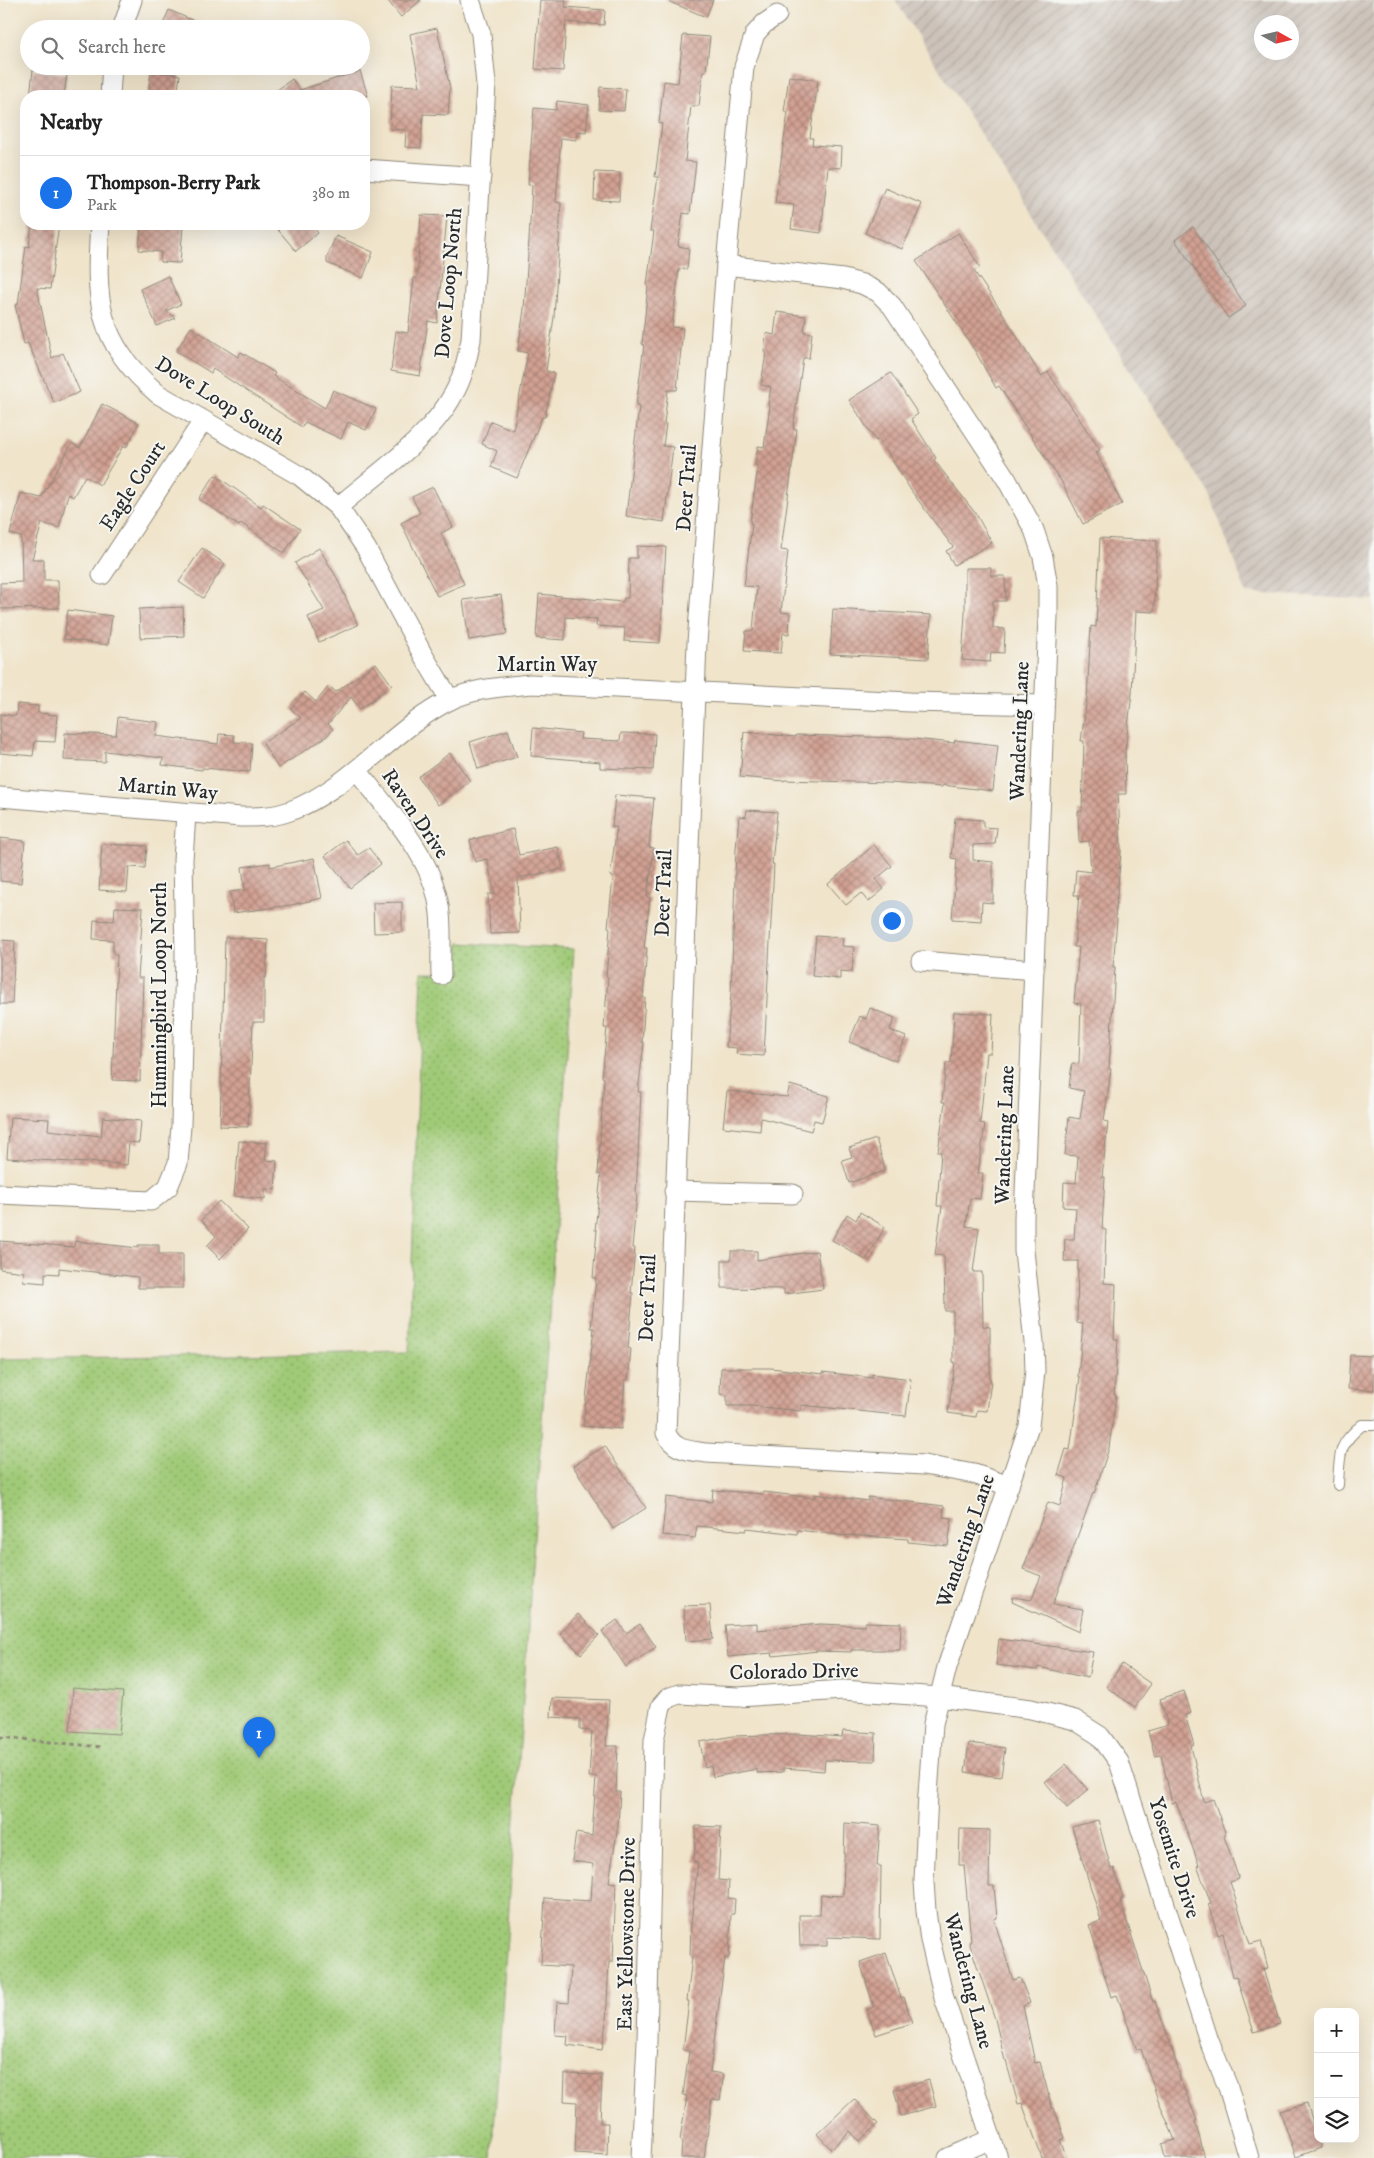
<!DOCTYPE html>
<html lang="en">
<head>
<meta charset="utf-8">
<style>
  body { margin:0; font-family:"IM FELL DW Pica",serif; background:#f2f2f2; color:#222 }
  .controls { position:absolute; right:15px; bottom:15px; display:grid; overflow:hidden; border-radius:10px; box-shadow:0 5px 20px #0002 }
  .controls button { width:45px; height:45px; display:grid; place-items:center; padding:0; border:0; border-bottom:1px solid #e0e0e0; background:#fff; color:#222; font:25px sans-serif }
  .compass { position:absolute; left:1254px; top:15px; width:45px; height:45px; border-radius:50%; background:#fff; box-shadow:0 5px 20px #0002; rotate:98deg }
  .you { position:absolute; left:891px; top:920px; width:18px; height:18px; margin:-12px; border:4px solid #fff; border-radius:50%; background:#1a73e8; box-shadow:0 0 0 8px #1a73e833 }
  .badge { display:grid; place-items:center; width:32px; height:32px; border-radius:50%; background:#1a73e8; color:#fff; font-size:16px; font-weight:700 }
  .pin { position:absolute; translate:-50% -41px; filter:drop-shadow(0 1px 2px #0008) }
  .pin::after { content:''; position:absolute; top:26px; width:18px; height:15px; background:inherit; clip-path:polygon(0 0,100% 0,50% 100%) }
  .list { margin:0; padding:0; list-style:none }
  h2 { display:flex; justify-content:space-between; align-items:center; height:65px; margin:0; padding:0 20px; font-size:21px }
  h2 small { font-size:16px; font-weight:400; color:#767676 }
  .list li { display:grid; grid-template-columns:32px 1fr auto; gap:15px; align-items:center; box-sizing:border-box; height:75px; padding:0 20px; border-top:1px solid #e0e0e0 }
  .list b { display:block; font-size:19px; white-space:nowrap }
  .list p { margin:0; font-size:16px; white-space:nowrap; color:#767676 }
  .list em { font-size:16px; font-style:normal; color:#767676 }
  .icon { flex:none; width:28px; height:28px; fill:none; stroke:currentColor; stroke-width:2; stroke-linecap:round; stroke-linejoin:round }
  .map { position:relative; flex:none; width:1374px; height:2158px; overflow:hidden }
  .search { position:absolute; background:#fff; box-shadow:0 5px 20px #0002; left:20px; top:20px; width:350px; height:55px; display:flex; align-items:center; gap:12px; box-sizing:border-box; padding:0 18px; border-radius:28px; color:#767676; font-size:19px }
  .panel { position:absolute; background:#fff; box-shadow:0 5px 20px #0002; left:20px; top:90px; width:350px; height:140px; border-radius:20px }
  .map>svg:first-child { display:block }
</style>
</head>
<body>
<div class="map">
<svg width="1374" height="2158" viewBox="0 0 1374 2158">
  <defs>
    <pattern id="industrial-furrows" width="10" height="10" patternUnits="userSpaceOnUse" patternTransform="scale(1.25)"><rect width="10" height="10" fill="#ccc2b9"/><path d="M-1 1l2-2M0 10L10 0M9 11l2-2" fill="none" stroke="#afa79f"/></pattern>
    <pattern id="park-dots" width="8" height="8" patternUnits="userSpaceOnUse" patternTransform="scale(1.25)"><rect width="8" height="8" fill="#a0ca77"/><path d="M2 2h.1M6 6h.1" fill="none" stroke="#83a462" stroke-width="1.8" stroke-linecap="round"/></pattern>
    <pattern id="building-cross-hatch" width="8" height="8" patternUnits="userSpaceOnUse" patternTransform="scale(1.25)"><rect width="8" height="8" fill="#d1a193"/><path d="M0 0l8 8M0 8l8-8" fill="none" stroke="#aa8378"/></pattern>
  </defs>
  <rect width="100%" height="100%" fill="#f6f6f2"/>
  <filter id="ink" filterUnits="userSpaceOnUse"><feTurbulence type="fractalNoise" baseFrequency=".02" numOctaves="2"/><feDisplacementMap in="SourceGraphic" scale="10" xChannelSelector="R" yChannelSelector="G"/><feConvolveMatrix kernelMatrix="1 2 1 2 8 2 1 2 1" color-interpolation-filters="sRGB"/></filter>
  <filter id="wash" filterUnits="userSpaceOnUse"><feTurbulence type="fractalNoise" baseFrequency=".0096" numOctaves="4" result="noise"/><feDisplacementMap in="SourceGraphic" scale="20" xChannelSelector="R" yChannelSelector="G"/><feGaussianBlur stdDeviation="1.12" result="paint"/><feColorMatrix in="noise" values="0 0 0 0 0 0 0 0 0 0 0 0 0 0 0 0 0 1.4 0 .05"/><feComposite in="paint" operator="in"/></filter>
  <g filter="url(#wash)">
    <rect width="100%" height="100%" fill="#f0e4ca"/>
    <path fill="url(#industrial-furrows)" fill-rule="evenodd" d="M895 0H1374V600L1246 593 1210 495ZM1262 22H1292V52H1262Z"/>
    <path fill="url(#park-dots)" stroke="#667a51" d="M459 943 574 949 492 2158H0V1359L409 1352 422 972 457 973Z"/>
    <g id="blocks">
      <g fill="url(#building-cross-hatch)">
        <path d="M387 0H421L401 17Z"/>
        <path d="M540 0H566L565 7 605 10 604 25 566 22 563 71 535 69Z"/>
        <path d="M665 0H713L706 17Z"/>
        <path d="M169 10 212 29H161Z"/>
        <path d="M437 28 450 88 448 115 423 114 421 148 405 147 406 130 390 129 392 85 420 86 410 34Z"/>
        <path d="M683 35 710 37 706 71H703L699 106H691L685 161 696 162 690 214 683 213 678 246 689 248 687 269H679L672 327 683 328 677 390H668L664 424H666L663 446 673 447 664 522 626 516 639 407 636 406 644 345 642 344 648 286 647 285 654 231H650L658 177H655L662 124 659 123 664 81 678 83Z"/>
        <path d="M33 70 67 74 64 96H30Z"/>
        <path d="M151 71 180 75 177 96H148Z"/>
        <path d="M360 71 368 96H269L292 79 300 90Z"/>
        <path d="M789 76 818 80 810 138H813L812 145 842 147 841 168 828 167 821 233 791 229 794 205 775 203 788 112H784Z"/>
        <path d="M600 87 626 89 624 111 599 110Z"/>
        <path d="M557 101 589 105 586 132 577 131 576 140 561 138 556 202 561 203 559 242 554 317 546 371 554 373 545 417H542L517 478 491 467 497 451 482 444 491 421 513 430 528 353 518 351 524 309 529 241 532 185H528L534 108 556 110Z"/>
        <path d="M595 172 620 173 619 201 594 200Z"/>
        <path d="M885 188 922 204 902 249 865 233Z"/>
        <path d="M421 215 447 216 437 323 428 321 420 376 391 371 396 331 408 333 414 278H417Z"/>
        <path d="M32 224H59L50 289 37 288 52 358 63 353 80 392 54 403 28 343 24 344 15 305 18 304 26 246 29 247Z"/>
        <path d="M141 224 183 226 180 263 160 262 161 252 139 250Z"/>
        <path d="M273 224H311L318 233 296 251Z"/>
        <path d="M1193 227 1246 306 1228 318 1175 240Z"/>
        <path d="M958 233 980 267 974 271 1002 312 1041 376 1048 372 1100 450 1096 452 1122 504 1083 524 1059 477H1058L999 386 996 388 975 351 916 261Z"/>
        <path d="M336 236 373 252 363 278 327 263V257Z"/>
        <path d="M168 276 181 304 166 311 176 318 157 326 140 289Z"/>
        <path d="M777 312 806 316 804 332 812 333 809 358H803L793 429H797L781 550 788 551 781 612 790 613 789 634 783 633 781 653 744 651 746 631H753L757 587 744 586 752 524 750 523 758 466 755 465 758 446 764 447 770 406 768 405 771 387 761 385 766 353 764 352 766 333 774 335Z"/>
        <path d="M191 327 238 357 241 352 275 373 273 376 325 408 333 390 376 409 366 430 348 422 341 439 305 422 302 427 213 369 211 373 176 351Z"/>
        <path d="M891 373 918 414 911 419 936 458 934 460 976 514 992 543 954 565 946 551 953 547 912 492 879 439 876 441 849 400Z"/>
        <path d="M102 404 139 423 126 448 123 446 100 485 85 476 73 497 68 494 59 528 42 523 32 559H44V580H58L59 608 0 609V583L22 582 21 537 10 534 21 493 41 498 72 443 80 448Z"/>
        <path d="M215 475 261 507 263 504 300 529 284 553 241 523 239 526 199 499Z"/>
        <path d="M433 487 453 527 441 533 464 584 437 596 401 523 420 513 412 497Z"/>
        <path d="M1100 538 1157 541 1154 612 1136 611 1132 693 1125 752 1126 794H1118L1121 851 1115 918 1117 919 1113 967H1115L1109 1069H1111L1104 1121 1108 1122 1102 1177H1105L1102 1229 1106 1230 1104 1283 1116 1284 1114 1339H1118L1114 1395H1116L1109 1448 1094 1494 1093 1493 1053 1604 1083 1609 1079 1632 1012 1602 1013 1597 1031 1600 1041 1576 1023 1569 1048 1502 1060 1506 1067 1478 1058 1475 1066 1449 1070 1450 1080 1377H1078L1083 1324 1077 1323 1078 1261H1064L1065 1239H1074L1076 1208 1063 1207 1064 1182 1076 1183 1078 1156 1065 1155 1069 1117 1080 1119 1084 1091 1069 1088 1072 1063 1079 1064 1081 1004 1074 1003 1079 947H1074L1079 895H1074L1076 870 1091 872 1089 841 1079 842 1078 811H1082L1084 741H1081L1087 698 1091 626 1096 627Z"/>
        <path d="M637 546 666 547 660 643 624 641 625 628 596 626 597 619 566 617 565 640 536 638 539 594 623 602 624 598H628L629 558H637Z"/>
        <path d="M202 548 225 564 203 598 179 582Z"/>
        <path d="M319 548 337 578 358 625 319 642 308 617 324 610 295 563Z"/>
        <path d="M965 568H991V576H1005L1006 601H993V628L1005 629 1004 653 991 652 990 662 962 660 965 614Z"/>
        <path d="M501 595 507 634 469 640 463 600Z"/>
        <path d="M183 607 184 636 140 638 139 609Z"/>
        <path d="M833 609 931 615 928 659 830 654Z"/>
        <path d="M68 610 112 616 108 645 64 639Z"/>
        <path d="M376 663 392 685 360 709 351 697 328 724 333 729 326 737 278 768 263 743 301 718 291 709 305 692 316 702 329 686 336 692Z"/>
        <path d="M17 704 38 706V713L57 715 55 742 35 741 33 756 0 753V714L16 716Z"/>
        <path d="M118 717 158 722 156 736 218 744 219 734 234 735V742L252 743 250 772 203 768 202 770 162 765 163 758 105 751V762L64 760 65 733 116 735Z"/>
        <path d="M533 728 581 733 580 739 620 741 621 733 655 734 653 770 600 768V762L531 756Z"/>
        <path d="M508 730 517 757 478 769 470 742Z"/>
        <path d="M744 732 796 737V735L903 738 954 743 955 740 998 745 993 791 942 785V787L890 783 784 780V781L740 777Z"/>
        <path d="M450 753 470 781 438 805 418 777Z"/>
        <path d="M615 795 654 798 649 847 654 848 647 897 650 898 644 948H647L643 998H645L642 1042 644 1043 638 1092H641L636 1195H637L632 1248H635L631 1293H633L628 1348 631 1349 628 1380H625L621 1429 583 1426 594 1328H591L596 1278H593L597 1230H595L601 1175 598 1174 604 1078 602 1077 607 1028H604L608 977H606L610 928 608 927 613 877 610 876 617 827H612Z"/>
        <path d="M747 810 777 812 772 864H774L764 1056 736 1054 737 1048 726 1047 731 994 736 849 739 816 746 817Z"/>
        <path d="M955 818 983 820V827L997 828 995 844 973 845V860L993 862V903L982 902 981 921 952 919 957 859 951 858Z"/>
        <path d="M513 829 519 855 558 847 563 869 518 878 520 933 490 934 488 894H495L487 859 475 862 470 840Z"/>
        <path d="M0 838 25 841 21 883 0 881Z"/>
        <path d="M346 840 358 855 369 848 381 864 350 888 325 856Z"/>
        <path d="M102 844 147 846 145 868 129 867 127 892 99 890Z"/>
        <path d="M874 845 892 866 876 879 884 889 868 902 861 893 846 905 828 884Z"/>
        <path d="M314 858 322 898 291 905 233 913 230 892 245 890 242 867 270 863V867Z"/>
        <path d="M402 902V932L374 933 373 903Z"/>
        <path d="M115 907 143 908 138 978H143L140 1081 112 1080 117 955 113 954V940L93 939 94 920 114 921Z"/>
        <path d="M816 936 843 938 842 946 854 947 852 972 840 971V979L812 976Z"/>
        <path d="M225 937 268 940 266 978 264 977V1022H253L248 1127 220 1126Z"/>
        <path d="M0 940 15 941 12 1004H0Z"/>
        <path d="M870 1008 895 1018 890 1030 906 1037 896 1061 849 1042 860 1016 866 1019Z"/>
        <path d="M954 1012 993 1014 991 1053H987L980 1123 985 1124 978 1173H983L980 1199 970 1198 966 1226 979 1228 973 1272H982L983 1326 990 1327V1380L991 1381 987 1411 977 1410 976 1417 948 1413 955 1362H953V1311H945L944 1256 935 1255 942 1206H937L941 1152H938L945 1102H942L946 1063H951Z"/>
        <path d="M790 1085 829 1096 822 1122 814 1120 811 1131 761 1118 760 1131 723 1127 727 1091 787 1097Z"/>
        <path d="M10 1117 49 1119 48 1130 101 1136 103 1117 141 1121 139 1143 129 1142 127 1165 87 1161V1163L7 1158Z"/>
        <path d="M876 1139 884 1165V1171L849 1183 842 1160 852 1157 849 1148Z"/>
        <path d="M239 1141 267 1143 265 1160 277 1161 275 1190 265 1189V1199L234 1196Z"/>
        <path d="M219 1201 248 1229 220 1259 207 1246 216 1236 201 1220Z"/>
        <path d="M860 1212 885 1227 866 1260 832 1240 847 1214 856 1220Z"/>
        <path d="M0 1241 74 1247 75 1241 138 1248V1245H159V1254H183V1288H138V1277L59 1268V1274L45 1273V1283L23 1281 24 1272 0 1269Z"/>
        <path d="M731 1251H757V1260L817 1251 823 1289 784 1294V1289L722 1288V1260H731Z"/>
        <path d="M1350 1355 1374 1356V1390L1348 1389Z"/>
        <path d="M721 1368H771L823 1374V1372L872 1378V1374L911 1379 906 1416 801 1405V1411L752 1406H727V1395L720 1394Z"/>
        <path d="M605 1446 646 1508 613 1529 573 1466Z"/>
        <path d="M713 1490 763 1494 764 1492 814 1498V1494L868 1501V1497L944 1506 943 1517 952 1518 948 1546 908 1542V1539L847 1535V1536L798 1530 797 1534 747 1528 746 1531 697 1526 695 1538 662 1535 666 1497 712 1502Z"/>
        <path d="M710 1605 713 1639 686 1641 684 1606Z"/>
        <path d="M578 1614 599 1635 581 1654 560 1633Z"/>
        <path d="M617 1620 626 1633 640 1624 656 1647 626 1667 602 1631Z"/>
        <path d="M865 1622 901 1623 900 1650H851V1652L818 1651 773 1656 772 1653 728 1657 725 1625 757 1623V1630L820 1624 865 1626Z"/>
        <path d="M999 1639 1093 1652 1088 1678 1038 1667 1037 1670 996 1665Z"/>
        <path d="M1122 1664 1151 1684 1135 1707 1106 1687Z"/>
        <path d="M73 1688 123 1692 119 1734 70 1731Z"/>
        <path d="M1184 1691 1191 1713 1185 1715 1194 1745 1191 1746 1204 1802 1213 1799 1226 1835 1224 1836 1239 1879 1230 1882 1250 1944 1261 1941 1268 1968 1263 1969 1280 2024 1254 2032 1236 1976 1233 1977 1223 1933 1218 1935 1208 1904 1211 1903 1197 1866 1199 1865 1176 1802 1172 1803 1161 1755 1155 1756 1148 1731 1168 1725 1160 1699Z"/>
        <path d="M552 1698 609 1700 606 1746H618L616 1792H620L618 1825 609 1882 616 1883 613 1962H609L606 2022 602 2050 567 2045 568 2036 555 2035 557 2002 569 2003 571 1967 541 1965 545 1898 591 1901 593 1864 572 1861 576 1833 592 1836 596 1777H589L592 1731 580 1730V1719L551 1717Z"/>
        <path d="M843 1731 876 1733 875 1761 825 1760 824 1771 783 1768V1772L757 1773V1769L713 1777 711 1766 705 1768 700 1742 733 1736 798 1734 842 1737Z"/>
        <path d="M969 1743 1005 1748 1001 1777 965 1772Z"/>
        <path d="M1066 1764 1088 1790 1067 1808 1045 1782Z"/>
        <path d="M1098 1820 1111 1869 1114 1868 1123 1899 1120 1900 1153 2002 1155 2001 1169 2039 1180 2076 1179 2077 1197 2120 1195 2121 1205 2158H1165L1162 2144 1175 2140 1157 2097 1141 2049 1137 2050 1117 1995 1111 1997 1103 1971H1104L1089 1925 1101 1921 1072 1827Z"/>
        <path d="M845 1823 880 1826 877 1866H881L880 1939 827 1937V1946H800L799 1915H820L821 1895 843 1896Z"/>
        <path d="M696 1826 721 1827 718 1880 729 1881 728 1898 735 1899 734 1914H731L729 1958H725L710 2072 724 2074 720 2100 712 2099 704 2158H681L682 2141 680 2140 687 2096 683 2095 689 2051 683 2050 689 2001H687L692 1957 690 1956 691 1924 698 1862H694Z"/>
        <path d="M960 1829 990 1830 989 1886H994L997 1918 994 1919 1013 1980 1020 1978 1030 2003 1023 2006 1035 2063 1040 2062 1052 2108H1054L1065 2138 1060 2140 1067 2158H1042L1022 2103 1018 2104 1006 2061H1005L995 2019 969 1942 971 1941 964 1865H959Z"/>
        <path d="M886 1953 901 1998 904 1997 912 2023 876 2035 867 2010 874 2007 860 1962Z"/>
        <path d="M565 2074 602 2075 600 2123H608L607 2155 575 2153 577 2102 564 2101Z"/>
        <path d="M929 2080 936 2106 901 2116 894 2090Z"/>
        <path d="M854 2099 878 2124 859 2141 850 2131 831 2149 817 2134Z"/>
        <path d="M1307 2103 1321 2148 1296 2157 1280 2111Z"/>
      </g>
    </g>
  </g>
  <g filter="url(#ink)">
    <use href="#blocks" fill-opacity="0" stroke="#8e887a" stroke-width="1"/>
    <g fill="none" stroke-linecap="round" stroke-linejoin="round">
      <defs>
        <path id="service" d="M1338 1485C1340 1455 1337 1445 1362 1425H1374"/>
        <g id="minor">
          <path d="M777 15 764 24 755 34 744 67 726 265 697 643 666 1433C674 1451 688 1450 706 1453L924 1465 974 1474 1009 1486"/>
          <path d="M122 29 132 0"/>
          <path d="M110 96 112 66"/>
          <path d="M364 169 481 177"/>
          <path d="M100 224C95 300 96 341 158 394L300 476 338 507 366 548 423 655 450 700"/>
          <path d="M726 265 843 279 862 284 878 292 892 306 1007 480 1034 530 1043 557 1048 586V616L1024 1218V1251L1034 1342 1035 1371 1029 1426 947 1667 933 1724 928 1794 924 1881 926 1911 930 1940 944 1998 998 2158"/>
          <path d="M338 507C375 475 430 438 453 395 463 378 467 359 471 340L486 84 481 34 470 0"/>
          <path d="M102 575 203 421"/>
          <path d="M357 770C388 811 431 854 439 906 443 928 440 952 441 975"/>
          <path d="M0 797 241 817C257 817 274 817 290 811 351 788 392 729 450 700 475 688 503 687 531 684L910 702 1043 705"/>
          <path d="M921 961 1034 970"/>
          <path d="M674 1191 793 1194"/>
          <path d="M0 1194 151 1201 168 1187 178 1163 181 1126 185 954 183 860 186 814"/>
          <path d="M641 2158 647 2042 654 1740 661 1706 668 1698 679 1694 738 1697 843 1690 939 1697 1031 1709 1075 1720 1100 1736 1119 1762 1209 2041 1228 2087 1249 2158"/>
          <path d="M948 2158 991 2139"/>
        </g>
      </defs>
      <use href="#service" stroke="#8e887a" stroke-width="12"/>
      <use href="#minor" stroke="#8e887a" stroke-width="21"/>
      <path stroke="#8e887a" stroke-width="3" stroke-dasharray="4 4" stroke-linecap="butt" d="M0 1737 101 1747"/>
      <use href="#service" stroke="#fff" stroke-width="10"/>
      <use href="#minor" stroke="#fff" stroke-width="19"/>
    </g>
  </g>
  <g text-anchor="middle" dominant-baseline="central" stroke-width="4" stroke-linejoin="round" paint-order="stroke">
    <g font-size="21" fill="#2b2b2b" stroke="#f6f6f2">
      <text transform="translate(449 283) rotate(-85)">Dove Loop North</text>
      <text transform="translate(220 401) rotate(32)">Dove Loop South</text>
      <text transform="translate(133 486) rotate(-57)">Eagle Court</text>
      <text transform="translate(687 488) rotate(-86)">Deer Trail</text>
      <text x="547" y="665">Martin Way</text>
      <text transform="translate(1020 731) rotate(-88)">Wandering Lane</text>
      <text transform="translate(168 789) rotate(5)">Martin Way</text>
      <text transform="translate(415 814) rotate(56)">Raven Drive</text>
      <text transform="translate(664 893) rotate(-88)">Deer Trail</text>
      <text transform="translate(160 995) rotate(-90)">Hummingbird Loop North</text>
      <text transform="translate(1005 1135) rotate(-88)">Wandering Lane</text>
      <text transform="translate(648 1298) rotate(-88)">Deer Trail</text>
      <text transform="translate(966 1541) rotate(-71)">Wandering Lane</text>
      <text transform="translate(794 1672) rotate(-1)">Colorado Drive</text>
      <text transform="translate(1174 1858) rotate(72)">Yosemite Drive</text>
      <text transform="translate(627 1934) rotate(-89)">East Yellowstone Drive</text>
      <text transform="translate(968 1981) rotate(75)">Wandering Lane</text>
    </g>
  </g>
</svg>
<div class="controls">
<button>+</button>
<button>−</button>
<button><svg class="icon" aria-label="layers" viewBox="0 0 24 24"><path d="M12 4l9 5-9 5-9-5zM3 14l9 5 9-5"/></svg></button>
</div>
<svg class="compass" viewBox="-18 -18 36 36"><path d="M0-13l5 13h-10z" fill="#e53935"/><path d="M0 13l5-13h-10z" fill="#767676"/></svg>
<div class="you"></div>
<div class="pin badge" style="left:259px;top:1758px">1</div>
<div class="search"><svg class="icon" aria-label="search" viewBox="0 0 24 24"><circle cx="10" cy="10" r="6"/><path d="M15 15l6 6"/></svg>Search here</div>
<section class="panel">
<h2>Nearby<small></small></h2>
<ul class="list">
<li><span class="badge">1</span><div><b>Thompson-Berry Park</b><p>Park</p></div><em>380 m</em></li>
</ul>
</section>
</div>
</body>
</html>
